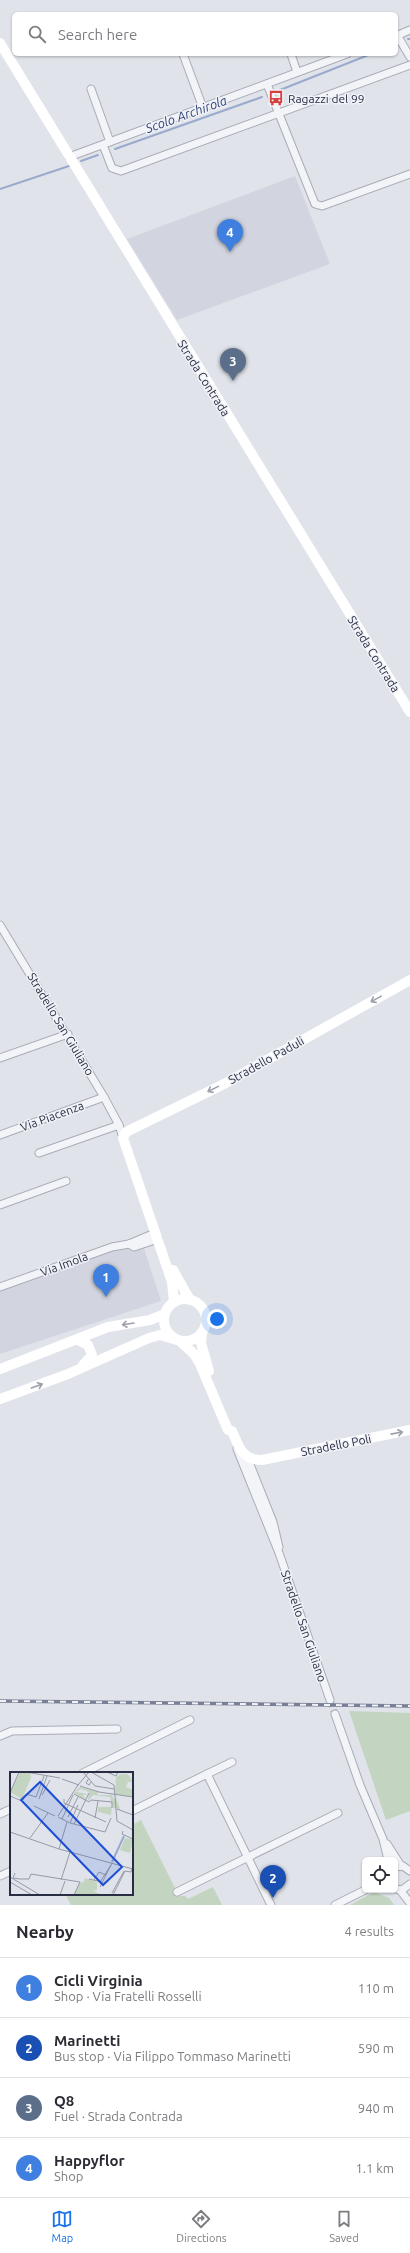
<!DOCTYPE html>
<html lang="en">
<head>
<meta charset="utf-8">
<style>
  body { margin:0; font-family:Ubuntu,sans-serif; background:#f7f7f7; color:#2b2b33 }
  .controls { position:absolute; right:12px; bottom:12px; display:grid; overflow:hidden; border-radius:6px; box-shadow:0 1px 3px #0004 }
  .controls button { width:36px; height:36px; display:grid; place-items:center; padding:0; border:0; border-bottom:1px solid #e1e1e2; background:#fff; color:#2b2b33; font:20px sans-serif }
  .you { position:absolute; left:217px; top:1319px; width:14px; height:14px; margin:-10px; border:3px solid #fff; border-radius:50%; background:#1a73e8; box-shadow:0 0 0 6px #1a73e833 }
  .badge { display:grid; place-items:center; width:26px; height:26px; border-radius:50%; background:#1a73e8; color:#fff; font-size:13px; font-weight:700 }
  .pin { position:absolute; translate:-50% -33px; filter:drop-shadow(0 1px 2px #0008) }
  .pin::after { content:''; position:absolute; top:21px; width:14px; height:12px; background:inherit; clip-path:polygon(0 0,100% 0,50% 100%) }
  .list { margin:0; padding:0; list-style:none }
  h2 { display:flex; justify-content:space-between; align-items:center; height:52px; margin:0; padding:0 16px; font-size:17px }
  h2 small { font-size:13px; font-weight:400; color:#7c7c81 }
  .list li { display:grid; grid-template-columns:26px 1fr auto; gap:12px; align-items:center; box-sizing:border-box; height:60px; padding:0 16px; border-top:1px solid #e1e1e2 }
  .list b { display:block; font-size:15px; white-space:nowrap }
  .list p { margin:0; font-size:13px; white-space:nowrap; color:#7c7c81 }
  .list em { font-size:13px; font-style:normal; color:#7c7c81 }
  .icon { flex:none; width:22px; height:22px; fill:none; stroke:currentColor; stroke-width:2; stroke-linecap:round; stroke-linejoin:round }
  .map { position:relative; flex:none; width:410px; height:1905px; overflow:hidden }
  .search { position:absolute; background:#fff; box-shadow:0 1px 3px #0004; left:12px; right:12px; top:12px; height:44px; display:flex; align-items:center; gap:10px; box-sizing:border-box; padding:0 14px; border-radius:6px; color:#7c7c81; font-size:15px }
  .sheet { height:292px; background:#fff }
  nav { display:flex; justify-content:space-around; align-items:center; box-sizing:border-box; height:56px; border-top:1px solid #e1e1e2; background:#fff; font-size:11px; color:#7c7c81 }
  nav a { display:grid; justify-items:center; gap:2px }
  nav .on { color:#1a73e8 }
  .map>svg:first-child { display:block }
</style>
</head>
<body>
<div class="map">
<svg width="410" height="1905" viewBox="0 0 410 1905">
  <rect width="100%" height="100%" fill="#e0e3ea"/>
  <g fill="#d2d5df">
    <path d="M295 176 330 264 177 320 127 239Z"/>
    <path d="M141 1239 161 1301 0 1354V1290Z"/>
  </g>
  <g fill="#c3d5c1">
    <path d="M349 1711 410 1713V1811L386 1820Z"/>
    <path d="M141 1820 179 1896H185L188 1899 213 1887 222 1905H71L65 1894H132V1825Z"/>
    <path d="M374 1892 389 1898 394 1905H350Z"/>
  </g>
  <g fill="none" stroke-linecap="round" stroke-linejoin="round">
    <g stroke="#9ac" stroke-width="2">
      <path d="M408 39H410"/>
      <path d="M280 90 371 54"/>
      <path d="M115 149 262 97"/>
      <path d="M81 161 98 155"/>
      <path d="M0 189 69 166"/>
    </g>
    <path stroke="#bbbfc9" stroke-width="7" stroke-dasharray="7 3.5" stroke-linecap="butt" d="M330 1700 335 1714"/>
    <defs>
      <g id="street">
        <path d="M397 35 410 57"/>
        <path d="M396 36 410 30"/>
        <path d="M183 54 203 108"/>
        <path d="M291 54 297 72"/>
        <path d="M267 84 315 204 322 206 410 174"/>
        <path d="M91 89 110 142"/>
        <path d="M103 145 112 168 121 171 410 65"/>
        <path d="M69 157 347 54"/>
        <path d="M0 925 104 1097 119 1125 123 1138"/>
        <path d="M0 1058 68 1034"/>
        <path d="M0 1135 104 1097"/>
        <path d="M39 1153 119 1125"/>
        <path d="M0 1205 66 1181"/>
        <path d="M129 1244 134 1247 158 1239"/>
        <path d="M0 1287 112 1247 129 1244 155 1233"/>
        <path d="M237 1449 279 1553 330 1700"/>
        <path d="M247 1457 273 1522 279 1547"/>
        <path d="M335 1714 360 1785 383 1839 388 1860"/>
        <path d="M0 1736 12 1731 117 1729"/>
        <path d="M83 1773 190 1720"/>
        <path d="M207 1774 232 1762"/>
        <path d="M132 1811 207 1774 271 1905"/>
        <path d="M0 1814 11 1809"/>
        <path d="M387 1844 401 1866"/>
        <path d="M395 1867 403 1866 410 1871"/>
        <path d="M0 1876 11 1871"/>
        <path d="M395 1889 402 1890 410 1884"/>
        <path d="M400 1890 410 1903"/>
        <path d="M177 1892 338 1813"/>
        <path d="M335 1905 365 1890"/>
      </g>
    </defs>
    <use href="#street" stroke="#a9acb8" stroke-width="9"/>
    <use href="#street" stroke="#f3f4f8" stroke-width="7"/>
    <g stroke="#fff" stroke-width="10">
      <path d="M0 43 410 712"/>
      <path d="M173 1270 190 1300"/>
      <circle cx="185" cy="1320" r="21"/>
      <path d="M174 1302 172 1282 123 1138 126 1132 224 1084 410 980"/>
      <path d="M202 1332 201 1343 209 1371"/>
      <path d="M78 1340 88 1345 92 1355 83 1365"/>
      <path d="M180 1341 194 1354 200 1364 228 1430 232 1431C239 1447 242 1460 262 1460L410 1430"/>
      <path d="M0 1369 108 1327 150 1320 165 1314"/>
      <path d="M0 1399 68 1374 149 1338 160 1335 177 1340"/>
    </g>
    <defs>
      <path id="rail" d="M0 1701 410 1706"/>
    </defs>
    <use href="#rail" stroke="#797f95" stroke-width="3.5"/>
    <use href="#rail" stroke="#f0f2f7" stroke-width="2" stroke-dasharray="6" stroke-linecap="butt"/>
  </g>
  <defs><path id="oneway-shaft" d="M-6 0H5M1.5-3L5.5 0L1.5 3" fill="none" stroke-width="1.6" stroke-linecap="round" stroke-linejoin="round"/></defs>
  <g stroke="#9ea0aa">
    <use href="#oneway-shaft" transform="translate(376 999) rotate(151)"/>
    <use href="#oneway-shaft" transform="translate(213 1089) rotate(154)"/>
    <use href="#oneway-shaft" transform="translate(128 1324) rotate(171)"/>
    <use href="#oneway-shaft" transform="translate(37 1386) rotate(-20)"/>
    <use href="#oneway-shaft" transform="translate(397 1433) rotate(-11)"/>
  </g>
  <defs>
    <symbol id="bus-bare" viewBox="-9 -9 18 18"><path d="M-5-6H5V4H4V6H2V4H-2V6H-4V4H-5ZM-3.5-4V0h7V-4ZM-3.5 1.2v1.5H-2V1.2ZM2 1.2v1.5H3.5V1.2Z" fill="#d6413e" stroke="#f0f2f7" stroke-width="2.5" paint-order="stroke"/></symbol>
  </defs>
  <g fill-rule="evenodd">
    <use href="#bus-bare" x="265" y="87" width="22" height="22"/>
  </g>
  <g text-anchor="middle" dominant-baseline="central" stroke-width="3" stroke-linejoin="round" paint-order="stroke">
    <g font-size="12" fill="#282d43" stroke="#f0f2f7" text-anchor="start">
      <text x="288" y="98">Ragazzi del 99</text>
    </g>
    <g font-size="12" fill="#282d43" stroke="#f0f2f7">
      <text transform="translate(204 378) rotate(58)">Strada Contrada</text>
      <text transform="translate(374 654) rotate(58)">Strada Contrada</text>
      <text transform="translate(61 1024) rotate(59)">Stradello San Giuliano</text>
      <text transform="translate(266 1060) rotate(-29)">Stradello Paduli</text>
      <text transform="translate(52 1116) rotate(-20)">Via Piacenza</text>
      <text transform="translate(64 1264) rotate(-20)">Via Imola</text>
      <text transform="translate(336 1445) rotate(-11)">Stradello Poli</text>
      <text transform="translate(304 1626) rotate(71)">Stradello San Giuliano</text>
    </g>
    <g font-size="13" font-style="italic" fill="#2f4479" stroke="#f0f2f7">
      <text transform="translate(186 114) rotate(-20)">Scolo Archirola</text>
    </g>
  </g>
  <g transform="translate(10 1772)">
    <rect width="123" height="123" fill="#e0e3ea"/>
    <path d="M10 0 20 1 21 6 12 27 0 20ZM111 2H117L121 6 122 10H118L116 15 123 18 122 25 105 22 106 5ZM70 15 88 20V23H102L104 28 106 25 110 37 103 36 100 25 83 23 78 29 79 20 71 17 66 20 79 22 73 23 76 28 64 21ZM88 35H102L101 43 88 40ZM115 66 123 67 120 81 110 78ZM75 106 87 110V118L83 119 93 123H64L70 110 73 111Z" fill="#c3d5c1"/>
    <path fill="none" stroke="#9ac" stroke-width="2" d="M102 90 114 64"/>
    <path fill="none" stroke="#969aa7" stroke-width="1" d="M16 0 50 6M73 0 85 14 104 17M81 0 104 13 107 49 123 58M97 0 106 4 108 0M79 6 76 11 79 13 81 10M52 7 69 13M68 13 79 0M70 14 89 20 123 25M0 21 9 0M64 22 79 30 81 28 102 30V36M32 23 40 8M0 24 12 29M29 27 37 4M54 27V31L96 50M13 28 16 22 26 25 34 4M24 34 45 44M107 37 123 43M48 44 68 13M48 45 60 51 95 60 101 46M58 45 68 25M85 46 88 29M52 47 63 23M60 51 68 33M64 52 79 21M113 59 112 62 123 67M0 60 49 77 123 97M20 66 38 41M49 77 57 50M5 101 3 106 10 107H19L21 102 70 110 64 123M0 105 30 123M79 107 92 110M51 108 60 80M84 108 89 100 96 103M0 110 22 123M90 110 101 93M90 115 102 91M102 121 114 99M50 123 55 109M103 123 115 99 121 100 122 96"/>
    <path fill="#1d4ed8" fill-opacity="0.15" stroke="#1d4ed8" stroke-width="2" d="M30 10 112 95 93 113 11 28Z"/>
    <rect width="123" height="123" fill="none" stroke="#282d43" stroke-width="2"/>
  </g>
</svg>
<div class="controls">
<button><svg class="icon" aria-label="locate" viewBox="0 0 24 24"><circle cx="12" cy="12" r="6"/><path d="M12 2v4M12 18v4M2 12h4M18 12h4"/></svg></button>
</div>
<div class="you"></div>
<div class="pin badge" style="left:106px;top:1297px;background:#3f7fe0">1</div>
<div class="pin badge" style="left:273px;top:1898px;background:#1a4fb4">2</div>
<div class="pin badge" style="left:233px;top:381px;background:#5c6f8a">3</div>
<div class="pin badge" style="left:230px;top:252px;background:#3f7fe0">4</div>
<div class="search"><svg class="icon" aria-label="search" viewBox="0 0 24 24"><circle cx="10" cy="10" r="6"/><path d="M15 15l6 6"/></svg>Search here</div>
</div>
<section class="sheet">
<h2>Nearby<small>4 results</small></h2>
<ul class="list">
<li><span class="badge" style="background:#3f7fe0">1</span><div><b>Cicli Virginia</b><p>Shop · Via Fratelli Rosselli</p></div><em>110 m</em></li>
<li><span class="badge" style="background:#1a4fb4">2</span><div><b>Marinetti</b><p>Bus stop · Via Filippo Tommaso Marinetti</p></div><em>590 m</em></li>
<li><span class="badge" style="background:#5c6f8a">3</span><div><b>Q8</b><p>Fuel · Strada Contrada</p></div><em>940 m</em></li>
<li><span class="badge" style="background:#3f7fe0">4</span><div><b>Happyflor</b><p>Shop</p></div><em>1.1 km</em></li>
</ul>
</section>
<nav>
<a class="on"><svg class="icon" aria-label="map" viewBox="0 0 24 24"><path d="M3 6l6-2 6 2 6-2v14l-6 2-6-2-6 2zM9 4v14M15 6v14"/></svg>Map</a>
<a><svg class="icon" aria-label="directions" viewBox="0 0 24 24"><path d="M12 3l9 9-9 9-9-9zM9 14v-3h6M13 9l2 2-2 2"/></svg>Directions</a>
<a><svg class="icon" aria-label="saved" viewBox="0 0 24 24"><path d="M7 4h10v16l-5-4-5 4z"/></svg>Saved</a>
</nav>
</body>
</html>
